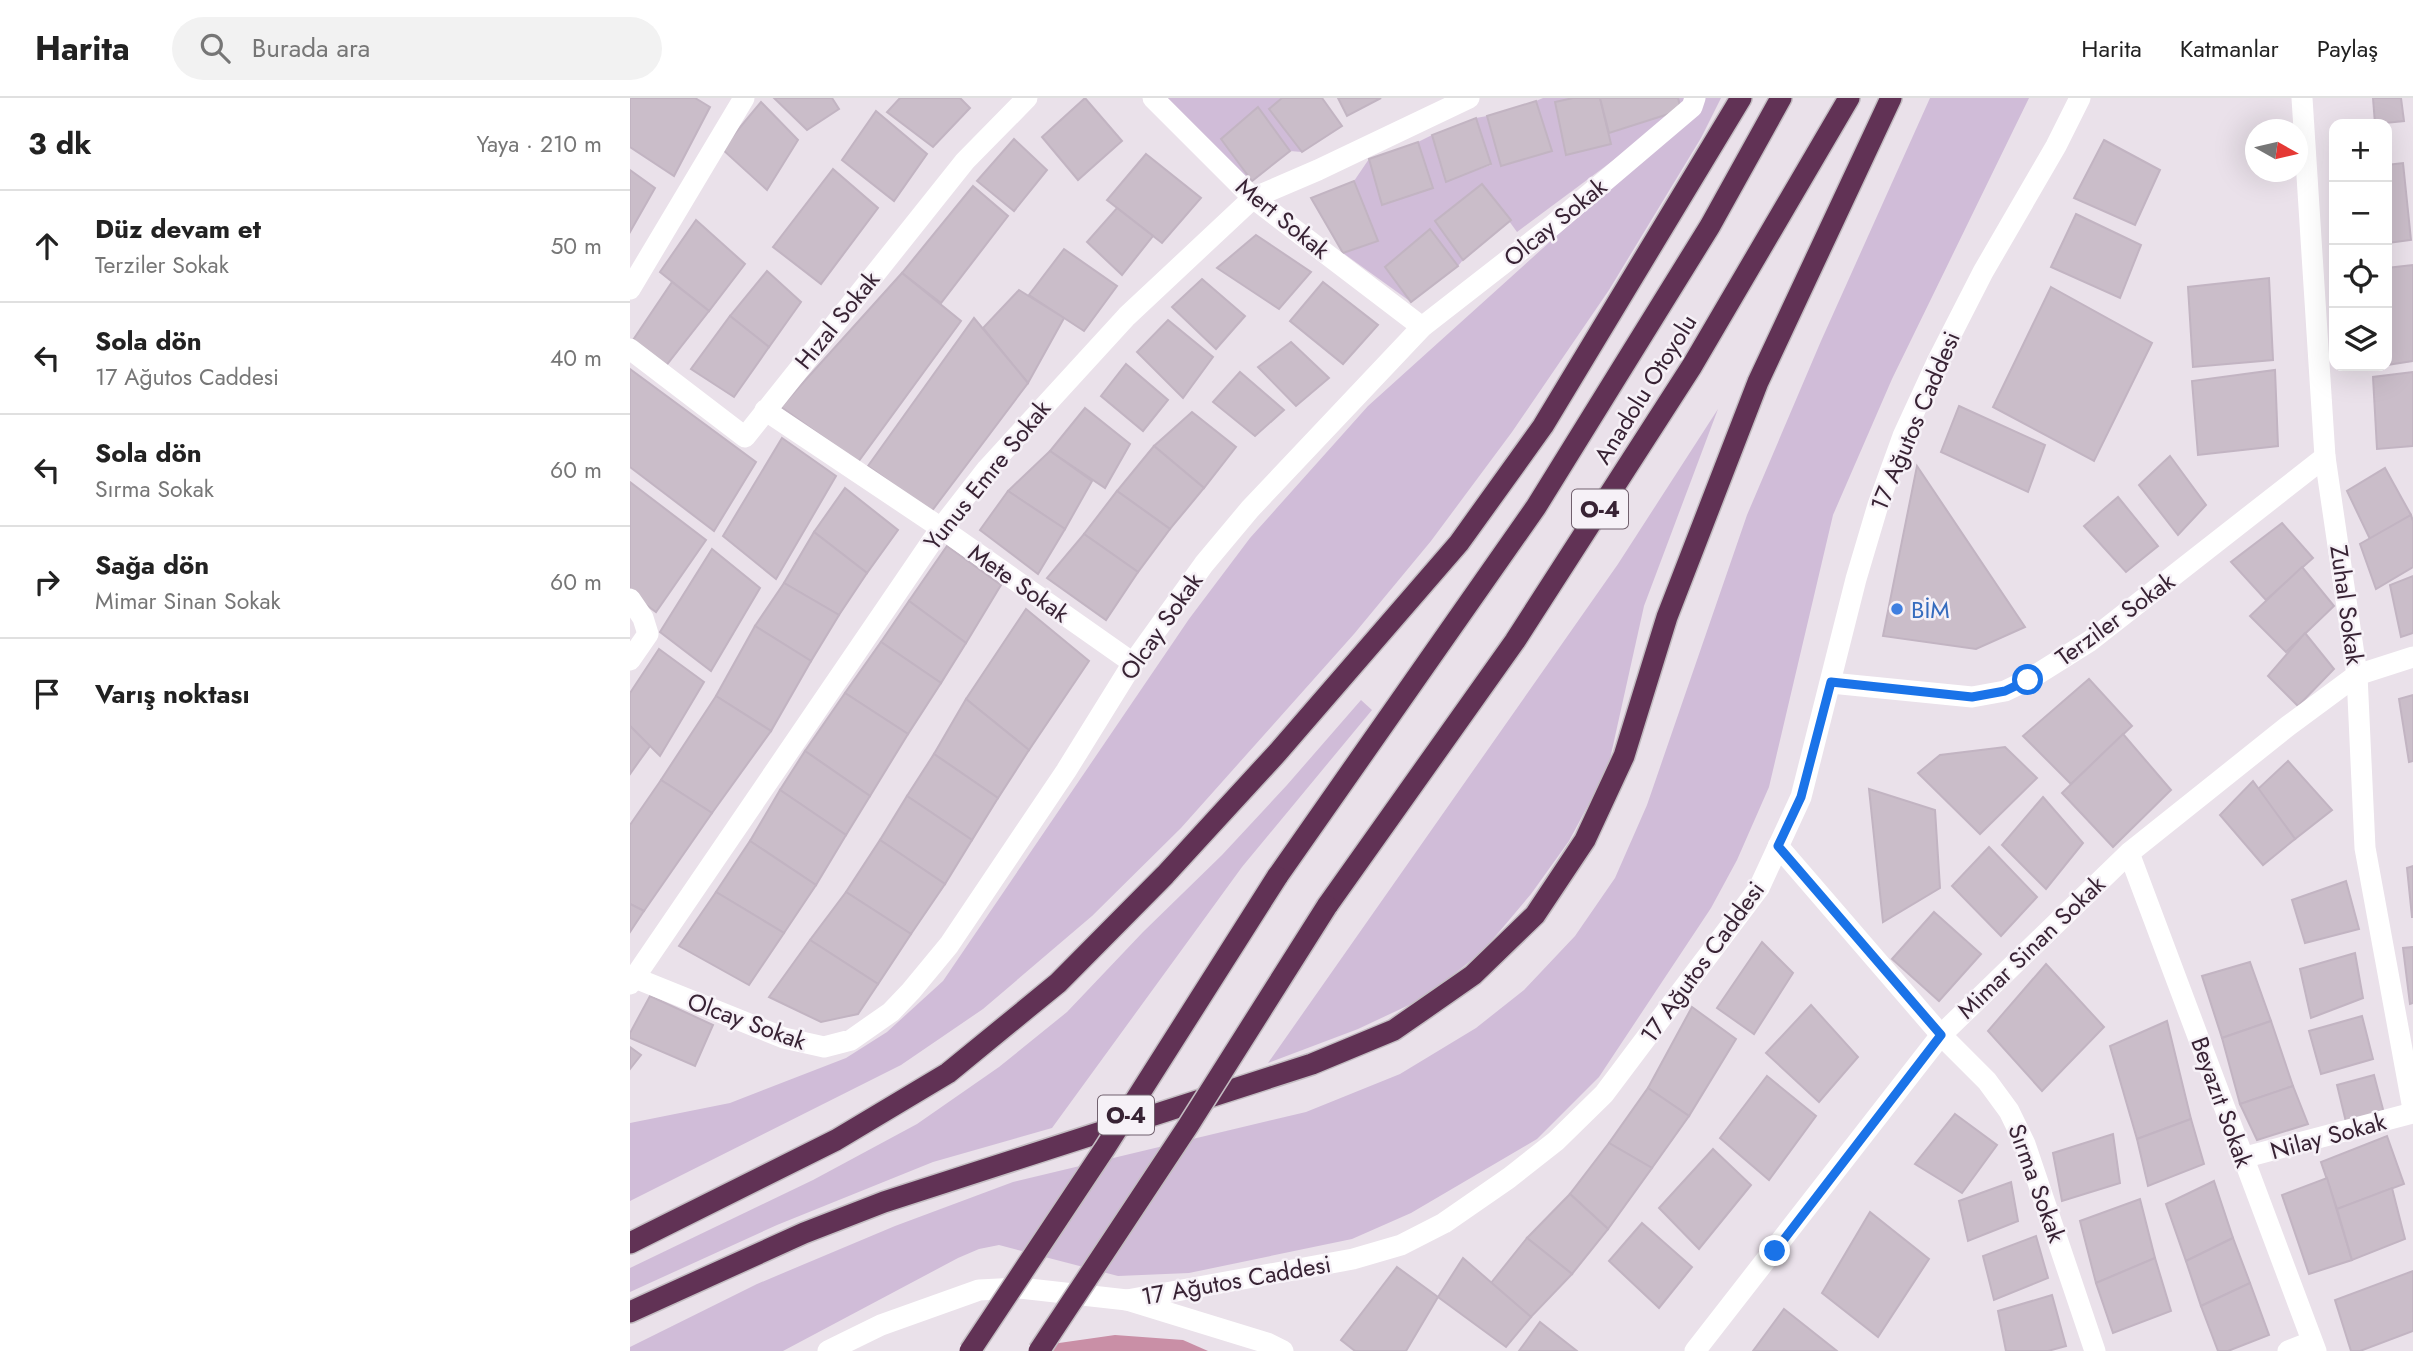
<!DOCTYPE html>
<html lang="tr">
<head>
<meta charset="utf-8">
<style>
  body { margin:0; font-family:Jost,sans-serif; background:#f2f2f2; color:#222 }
  .controls { position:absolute; right:21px; top:21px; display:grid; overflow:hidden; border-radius:14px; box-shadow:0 7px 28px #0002 }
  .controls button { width:63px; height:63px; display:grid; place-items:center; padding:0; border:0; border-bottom:2px solid #e0e0e0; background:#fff; color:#222; font:35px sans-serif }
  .compass { position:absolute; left:1615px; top:21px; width:63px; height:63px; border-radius:50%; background:#fff; box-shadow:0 7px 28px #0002; rotate:98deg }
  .stop { position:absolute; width:21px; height:21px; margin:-16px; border:5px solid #1a73e8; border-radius:50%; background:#fff }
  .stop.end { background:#1a73e8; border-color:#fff; box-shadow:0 2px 7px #0008 }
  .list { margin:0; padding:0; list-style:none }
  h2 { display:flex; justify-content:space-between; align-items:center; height:91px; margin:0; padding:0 28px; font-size:30px }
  h2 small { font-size:23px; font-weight:400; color:#767676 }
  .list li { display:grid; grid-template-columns:46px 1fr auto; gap:21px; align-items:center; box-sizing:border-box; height:112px; padding:0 28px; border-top:2px solid #e0e0e0 }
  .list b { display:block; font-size:26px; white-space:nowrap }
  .list p { margin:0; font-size:23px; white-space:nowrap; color:#767676 }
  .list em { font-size:23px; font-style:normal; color:#767676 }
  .icon { flex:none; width:38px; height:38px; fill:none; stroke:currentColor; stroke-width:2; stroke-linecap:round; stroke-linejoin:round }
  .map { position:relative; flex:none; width:1783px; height:1253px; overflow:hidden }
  header { display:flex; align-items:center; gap:42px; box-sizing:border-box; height:98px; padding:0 35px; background:#fff; border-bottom:2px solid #e0e0e0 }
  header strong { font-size:33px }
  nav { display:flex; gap:38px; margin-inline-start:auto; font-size:24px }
  .search { width:490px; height:63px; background:#f2f2f2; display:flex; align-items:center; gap:18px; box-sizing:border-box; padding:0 24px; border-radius:38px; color:#767676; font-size:26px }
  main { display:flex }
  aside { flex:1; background:#fff }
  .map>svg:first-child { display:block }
</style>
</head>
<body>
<header>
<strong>Harita</strong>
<div class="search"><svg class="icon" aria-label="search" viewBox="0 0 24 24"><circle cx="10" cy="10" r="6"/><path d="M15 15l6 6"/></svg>Burada ara</div>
<nav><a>Harita</a><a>Katmanlar</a><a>Paylaş</a></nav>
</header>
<main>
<aside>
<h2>3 dk<small>Yaya · 210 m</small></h2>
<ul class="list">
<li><svg class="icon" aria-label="ahead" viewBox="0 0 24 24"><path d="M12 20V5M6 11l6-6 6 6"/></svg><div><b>Düz devam et</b><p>Terziler Sokak</p></div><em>50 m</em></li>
<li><svg class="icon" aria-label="left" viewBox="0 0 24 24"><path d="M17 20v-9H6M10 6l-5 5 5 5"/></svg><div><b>Sola dön</b><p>17 Ağutos Caddesi</p></div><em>40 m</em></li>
<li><svg class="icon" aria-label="left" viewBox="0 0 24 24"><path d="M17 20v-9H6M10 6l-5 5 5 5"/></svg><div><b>Sola dön</b><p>Sırma Sokak</p></div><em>60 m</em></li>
<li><svg class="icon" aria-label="right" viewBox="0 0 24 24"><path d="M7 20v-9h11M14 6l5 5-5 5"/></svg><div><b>Sağa dön</b><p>Mimar Sinan Sokak</p></div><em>60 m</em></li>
<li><svg class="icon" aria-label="arrive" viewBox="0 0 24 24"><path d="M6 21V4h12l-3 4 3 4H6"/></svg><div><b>Varış noktası</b></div></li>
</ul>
</aside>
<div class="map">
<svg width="1783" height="1253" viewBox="0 0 1783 1253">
  <rect width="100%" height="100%" fill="#eae1ea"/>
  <g fill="#d0bcd8">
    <path d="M532 0H652L639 11 672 54 660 53 628 9 622 83 617 85Z"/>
    <path d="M913 0H943L925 5 936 57 981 46 979 35 1050 12 1048 0H1055L1051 12 887 134 852 86 805 123 833 162 828 168 800 132 755 169 781 204 713 155 748 143 724 83 739 61 753 107 802 90 788 44 802 37 816 83 861 67 846 20 857 18 872 68 922 52 906 3Z"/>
    <path d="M1071 0H1091L1071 40 979 192 882 334 801 443 724 536 551 730 462 818 353 911 271 967 0 1103V1025L100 1005 216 960 257 934 313 883 559 521 620 440 738 308 1066 12Z"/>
    <path d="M1300 0H1399L1262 281 1203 417 1139 689 1107 762 1081 810 969 979 907 1041 781 1115 722 1141 559 1175 488 1178 369 1147 349 1151 328 1160 153 1253H0V1249L127 1186 265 1128 383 1084 676 1014 770 976 846 930 894 892 945 838 985 780 1017 707 1117 417 1191 243Z"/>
    <path d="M1088 311 1014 508 978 670 939 743 901 796 853 853 794 900 728 931 638 965 988 466Z"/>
    <path d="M731 602 742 612 612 769 422 1030 303 1064 147 1127 0 1194V1170L183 1082 287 1026 369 969 437 914 513 834 592 757 657 687Z"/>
  </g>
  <path fill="#c98fa6" d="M485 1237 553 1242 578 1253H399L415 1247Z"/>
  <g fill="#cabdc9" stroke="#c2b4c2" stroke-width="2">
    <path d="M0 0H65L80 9 44 78 0 49Z"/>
    <path d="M144 0H202L209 11 177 32Z"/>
    <path d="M270 0H330L340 10 303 49 257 14Z"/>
    <path d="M455 0 492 43 448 82 412 39Z"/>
    <path d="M652 0H692L712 28 672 54 639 11Z"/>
    <path d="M708 0H751L717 18Z"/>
    <path d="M943 0H970L981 46 936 57 925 4Z"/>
    <path d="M970 0H1048L1051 12 979 35Z"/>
    <path d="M1743 0H1771L1774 23 1745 26Z"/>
    <path d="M906 3 922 53 871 68 857 18Z"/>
    <path d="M131 4 168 42 137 92 92 51Z"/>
    <path d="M628 9 660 53 622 83 591 41Z"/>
    <path d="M246 13 297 56 264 103 212 62Z"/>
    <path d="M846 20 861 66 816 84 802 37Z"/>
    <path d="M384 41 417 72 384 113 347 83Z"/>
    <path d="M1474 42 1530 72 1505 127 1444 100Z"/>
    <path d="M788 44 803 90 752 107 739 61Z"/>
    <path d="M516 56 571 100 532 145 477 102Z"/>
    <path d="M1773 65 1781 142 1757 145V67Z"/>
    <path d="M203 71 248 110 191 186 143 149Z"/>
    <path d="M0 72 25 90 0 134Z"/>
    <path d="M724 83 748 143 713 155 681 100Z"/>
    <path d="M852 86 881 122 833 162 805 123Z"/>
    <path d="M343 88 378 118 311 205 272 175Z"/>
    <path d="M487 110 523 138 492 177 457 144Z"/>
    <path d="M1446 116 1511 147 1490 200 1421 169Z"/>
    <path d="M66 122 115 166 79 213 30 174Z"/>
    <path d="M800 131 828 168 781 204 755 169Z"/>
    <path d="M626 137 681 174 649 211 587 170Z"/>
    <path d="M434 151 487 188 454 233 399 197Z"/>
    <path d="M1783 167V263L1757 267V170Z"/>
    <path d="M137 173 171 204 139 249 100 218Z"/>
    <path d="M272 175 331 223 228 364 151 309Z"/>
    <path d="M1639 180 1643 262 1563 269 1558 189Z"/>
    <path d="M572 181 615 218 586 251 542 209Z"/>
    <path d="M42 184 79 213 35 269 3 242Z"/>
    <path d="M693 184 748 227 713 266 660 223Z"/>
    <path d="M1421 189 1522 245 1464 363 1363 309Z"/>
    <path d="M389 192 434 220 398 285 353 230Z"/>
    <path d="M100 218 139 249 104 299 61 271Z"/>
    <path d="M344 220 398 285 301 414 238 368Z"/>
    <path d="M538 222 583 259 553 300 507 254Z"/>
    <path d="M661 244 699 280 666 308 628 269Z"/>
    <path d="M496 266 538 302 513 333 471 298Z"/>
    <path d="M0 271 126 364 84 433 0 369Z"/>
    <path d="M1645 272 1648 348 1568 357 1562 283Z"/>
    <path d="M610 274 654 312 625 338 583 304Z"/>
    <path d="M1783 274V348L1747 351 1743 279Z"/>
    <path d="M1329 308 1415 347 1398 394 1311 354Z"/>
    <path d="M455 310 500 346 475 390 420 353Z"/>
    <path d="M562 314 606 349 574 390 524 348Z"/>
    <path d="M152 340 206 378 146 481 93 438Z"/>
    <path d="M524 348 574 390 540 431 487 393Z"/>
    <path d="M420 353 462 383 435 431 378 393Z"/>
    <path d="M1540 358 1576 407 1548 437 1509 387Z"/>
    <path d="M1287 368 1395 529 1346 551 1253 538Z"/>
    <path d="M1755 370 1781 417 1740 441 1717 393Z"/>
    <path d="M0 384 76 442 26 514 0 495Z"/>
    <path d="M215 390 268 432 237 475 184 434Z"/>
    <path d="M378 393 435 431 408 476 350 432Z"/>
    <path d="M487 393 540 431 508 474 454 436Z"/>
    <path d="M1488 399 1528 448 1496 474 1454 428Z"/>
    <path d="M1781 417 1783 423V469L1746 491 1730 446Z"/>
    <path d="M1652 425 1683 460 1636 502 1601 464Z"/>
    <path d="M184 434 237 475 209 517 154 485Z"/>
    <path d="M454 436 508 474 476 522 417 480Z"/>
    <path d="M317 448 371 487 336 545 279 503Z"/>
    <path d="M82 451 130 490 81 573 30 534Z"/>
    <path d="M1672 469 1704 508 1656 554 1620 518Z"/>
    <path d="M1783 478V535L1771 539 1760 487Z"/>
    <path d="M154 485 209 517 181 563 125 528Z"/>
    <path d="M279 503 336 545 311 585 251 544Z"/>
    <path d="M396 511 459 563 399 652 336 601Z"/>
    <path d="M125 528 181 563 141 633 86 598Z"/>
    <path d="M1675 535 1704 571 1668 608 1638 578Z"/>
    <path d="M251 544 311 585 278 636 215 595Z"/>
    <path d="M29 551 74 584 30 658 0 628V595Z"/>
    <path d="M1459 581 1502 628 1441 686 1393 638Z"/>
    <path d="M215 595 278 636 240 698 175 653Z"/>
    <path d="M1783 597V663L1779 664 1769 601Z"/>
    <path d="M86 598 141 633 82 715 31 682Z"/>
    <path d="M336 601 399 652 368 700 304 656Z"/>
    <path d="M0 628 20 648 0 676Z"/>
    <path d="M1493 636 1541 692 1483 749 1432 695Z"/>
    <path d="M1375 649 1407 680 1350 736 1288 675 1310 657Z"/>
    <path d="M175 653 240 698 216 737 150 692Z"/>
    <path d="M304 656 368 700 342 742 277 698Z"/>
    <path d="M1658 663 1702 712 1665 741 1628 691Z"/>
    <path d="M31 682 82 715 14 813 0 806V727Z"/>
    <path d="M1623 683 1665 741 1633 767 1590 717Z"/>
    <path d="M1239 691 1305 712 1310 790 1253 824Z"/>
    <path d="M150 692 216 737 186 787 120 743Z"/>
    <path d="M277 698 342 742 315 786 250 742Z"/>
    <path d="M1413 699 1453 745 1416 791 1372 747Z"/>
    <path d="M250 742 315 786 281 836 216 794Z"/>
    <path d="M120 743 186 787 154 835 86 794Z"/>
    <path d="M1359 749 1407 799 1371 838 1322 788Z"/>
    <path d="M1783 768V819H1782L1777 770Z"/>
    <path d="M1716 783 1729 831 1675 845 1662 802Z"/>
    <path d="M86 794 154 835 119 887 49 848Z"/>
    <path d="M216 794 281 836 248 886 180 842Z"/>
    <path d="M0 806 14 813 0 834Z"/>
    <path d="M1304 814 1351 856 1309 903 1262 861Z"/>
    <path d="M180 842 248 886 228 916 191 924 139 899Z"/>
    <path d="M1132 844 1163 875 1124 936 1087 910Z"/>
    <path d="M1783 849V905L1780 906 1773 850Z"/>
    <path d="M1725 855 1733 900 1681 920 1670 871Z"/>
    <path d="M1620 864 1641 923 1592 940 1572 878Z"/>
    <path d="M1416 866 1474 929 1412 993 1358 933Z"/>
    <path d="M20 898 83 927 65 968 0 940V935Z"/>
    <path d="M1181 907 1228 959 1189 1004 1136 955Z"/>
    <path d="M1062 909 1106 941 1059 1018 1018 990Z"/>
    <path d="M1732 918 1743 961 1691 976 1679 933Z"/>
    <path d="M1537 923 1561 1021 1507 1041 1480 948Z"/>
    <path d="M1641 923 1663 988 1610 1006 1592 940Z"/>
    <path d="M0 949 11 957 0 971Z"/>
    <path d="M1744 977 1755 1019 1717 1028 1707 987Z"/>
    <path d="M1137 978 1186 1018 1139 1082 1090 1040Z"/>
    <path d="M1663 988 1678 1026 1627 1042 1610 1006Z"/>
    <path d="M1018 990 1059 1018 1022 1070 979 1045Z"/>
    <path d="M1325 1016 1367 1047 1332 1095 1285 1066Z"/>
    <path d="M1561 1021 1574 1066 1518 1088 1507 1041Z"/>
    <path d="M1483 1036 1490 1085 1432 1103 1423 1055Z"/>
    <path d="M1757 1038 1774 1086 1707 1111 1691 1064Z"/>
    <path d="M979 1045 1022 1070 978 1131 940 1096Z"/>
    <path d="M1083 1051 1121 1087 1069 1151 1029 1110Z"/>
    <path d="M1697 1080 1722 1162 1679 1176 1652 1097Z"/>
    <path d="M1584 1083 1603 1140 1556 1163 1536 1106Z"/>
    <path d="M1381 1084 1388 1123 1338 1143 1329 1103Z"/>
    <path d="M1762 1090 1775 1141 1722 1162 1707 1111Z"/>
    <path d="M940 1096 978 1131 942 1176 897 1140Z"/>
    <path d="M1510 1101 1525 1160 1466 1185 1450 1123Z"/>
    <path d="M1240 1114 1299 1161 1248 1239 1192 1195Z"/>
    <path d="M1012 1125 1062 1169 1029 1210 979 1163Z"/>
    <path d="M1406 1138 1418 1180 1364 1202 1353 1158Z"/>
    <path d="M897 1140 942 1176 901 1219 861 1185Z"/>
    <path d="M1603 1140 1620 1185 1571 1208 1556 1163Z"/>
    <path d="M833 1160 901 1219 876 1249 808 1199Z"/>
    <path d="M1525 1160 1541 1213 1483 1235 1466 1185Z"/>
    <path d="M767 1169 808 1199 776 1253H725L711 1242Z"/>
    <path d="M1783 1173V1233L1730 1253H1721L1705 1202Z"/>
    <path d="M1620 1185 1639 1237 1598 1253H1588L1571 1208Z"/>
    <path d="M1422 1197 1436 1248 1418 1253H1376L1368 1213Z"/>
    <path d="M1154 1211 1207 1253H1123Z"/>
    <path d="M910 1224 947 1253H889Z"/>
  </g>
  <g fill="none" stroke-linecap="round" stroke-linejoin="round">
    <defs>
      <g id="highway">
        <path d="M647 779 906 409 1080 128 1151 0"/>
        <path d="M697 808 885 543 1062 268 1219 0"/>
        <path d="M0 1145 206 1042 318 975 428 885 535 777 648 654 829 445 913 328 1111 0"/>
        <path d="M0 1214 174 1135 254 1104 682 966 764 932 843 877 905 817 955 742 994 658 1037 519 1128 284 1261 0"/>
      </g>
    </defs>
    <use href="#highway" stroke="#c3bdc2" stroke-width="24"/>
    <g stroke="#fff" stroke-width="21">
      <path d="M523 0 623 100 792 229"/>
      <path d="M1672 0 1695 359 1727 577 1735 750 1783 1011"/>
      <path d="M0 191 114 0"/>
      <path d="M0 251 115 339 335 63 397 0"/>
      <path d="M135 312 311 430 503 565"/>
      <path d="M0 501 13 520 18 536 0 562"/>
      <path d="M1201 585 1342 599 1375 593 1398 582 1460 543 1695 359"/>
      <path d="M1148 748 1311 937 1357 983 1379 1013 1395 1046 1465 1253"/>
      <path d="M1499 755 1686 1253"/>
      <path d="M0 878 154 940 194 949 221 942 261 914 281 893 319 847 436 673 503 565 574 466 620 411 792 229 923 127 1062 9 1065 0"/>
      <path d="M0 886 311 430 357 371 497 218 623 100 688 72 839 0"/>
      <path d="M1612 1060 1783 1015"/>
      <path d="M497 1202 723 1161 771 1147 814 1125 879 1080 926 1043 974 996 1129 790 1171 699 1226 481 1248 407 1273 338 1308 262 1353 174 1426 48 1450 0"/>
      <path d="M198 1253 251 1227 349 1192 390 1190 497 1202 637 1245 653 1253"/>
      <path d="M1065 1253 1311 937 1499 755 1658 628 1727 577 1783 559"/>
      <path d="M1658 1253 1681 1244"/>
    </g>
    <use href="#highway" stroke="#613255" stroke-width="21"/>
    <defs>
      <g id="highway-bridge">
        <path d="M340 1253 475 1050 647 779"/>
        <path d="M409 1253 558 1028 697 808"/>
      </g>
    </defs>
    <use href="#highway-bridge" stroke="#c3bdc2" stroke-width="24" stroke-linecap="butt"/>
    <use href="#highway-bridge" stroke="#613255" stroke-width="21"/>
  </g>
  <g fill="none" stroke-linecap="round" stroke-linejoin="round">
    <path stroke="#1a73e8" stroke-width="9" d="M1145 1153 1311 937 1148 748 1171 699 1201 584 1342 599 1375 593 1398 582"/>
  </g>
  <circle fill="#3f7fe0" stroke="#f6f1f7" stroke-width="2.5" cx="1267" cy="511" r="7"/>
  <g text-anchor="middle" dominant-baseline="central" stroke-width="5" stroke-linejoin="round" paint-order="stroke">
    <g fill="#f6f1f7" stroke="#71616e" stroke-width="2">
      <rect x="942" y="391.5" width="56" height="39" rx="5"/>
      <rect x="468" y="997.5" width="56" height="39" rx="5"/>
    </g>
    <g font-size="23" font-weight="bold" fill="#382334">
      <text x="970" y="411">O-4</text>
      <text x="496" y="1017">O-4</text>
    </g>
    <g font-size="24" fill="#382334" stroke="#f6f1f7">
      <text transform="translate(653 120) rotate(39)">Mert Sokak</text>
      <text transform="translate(925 124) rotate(-39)">Olcay Sokak</text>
      <text transform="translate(207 222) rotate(-51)">Hızal Sokak</text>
      <text transform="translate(1015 291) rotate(-58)">Anadolu Otoyolu</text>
      <text transform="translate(1285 323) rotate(-67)">17 Ağutos Caddesi</text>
      <text transform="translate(357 377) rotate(-51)">Yunus Emre Sokak</text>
      <text transform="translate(389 485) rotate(35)">Mete Sokak</text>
      <text transform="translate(1717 507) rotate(82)">Zuhal Sokak</text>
      <text transform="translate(1485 521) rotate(-36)">Terziler Sokak</text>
      <text transform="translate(531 528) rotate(-55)">Olcay Sokak</text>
      <text transform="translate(1401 849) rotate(-44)">Mimar Sinan Sokak</text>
      <text transform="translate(1072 864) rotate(-54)">17 Ağutos Caddesi</text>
      <text transform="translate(117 923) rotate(20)">Olcay Sokak</text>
      <text transform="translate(1592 1004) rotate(70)">Beyazıt Sokak</text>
      <text transform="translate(1698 1038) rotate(-15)">Nilay Sokak</text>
      <text transform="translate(1407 1085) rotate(70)">Sırma Sokak</text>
      <text transform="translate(606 1182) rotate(-10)">17 Ağutos Caddesi</text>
    </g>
    <g font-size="24" fill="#366cbe" stroke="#f6f1f7" text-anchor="start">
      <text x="1281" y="511">BİM</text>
    </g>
  </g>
</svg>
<div class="controls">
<button>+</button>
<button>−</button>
<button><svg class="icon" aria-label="locate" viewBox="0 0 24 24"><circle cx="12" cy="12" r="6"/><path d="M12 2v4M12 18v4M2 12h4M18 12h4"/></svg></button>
<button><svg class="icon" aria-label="layers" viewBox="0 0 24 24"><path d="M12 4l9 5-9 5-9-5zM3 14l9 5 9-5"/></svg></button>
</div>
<svg class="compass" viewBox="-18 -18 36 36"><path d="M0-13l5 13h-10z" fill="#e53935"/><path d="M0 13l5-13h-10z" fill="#767676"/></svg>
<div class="stop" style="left:1398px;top:582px"></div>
<div class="stop end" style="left:1145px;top:1153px"></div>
</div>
</main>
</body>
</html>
